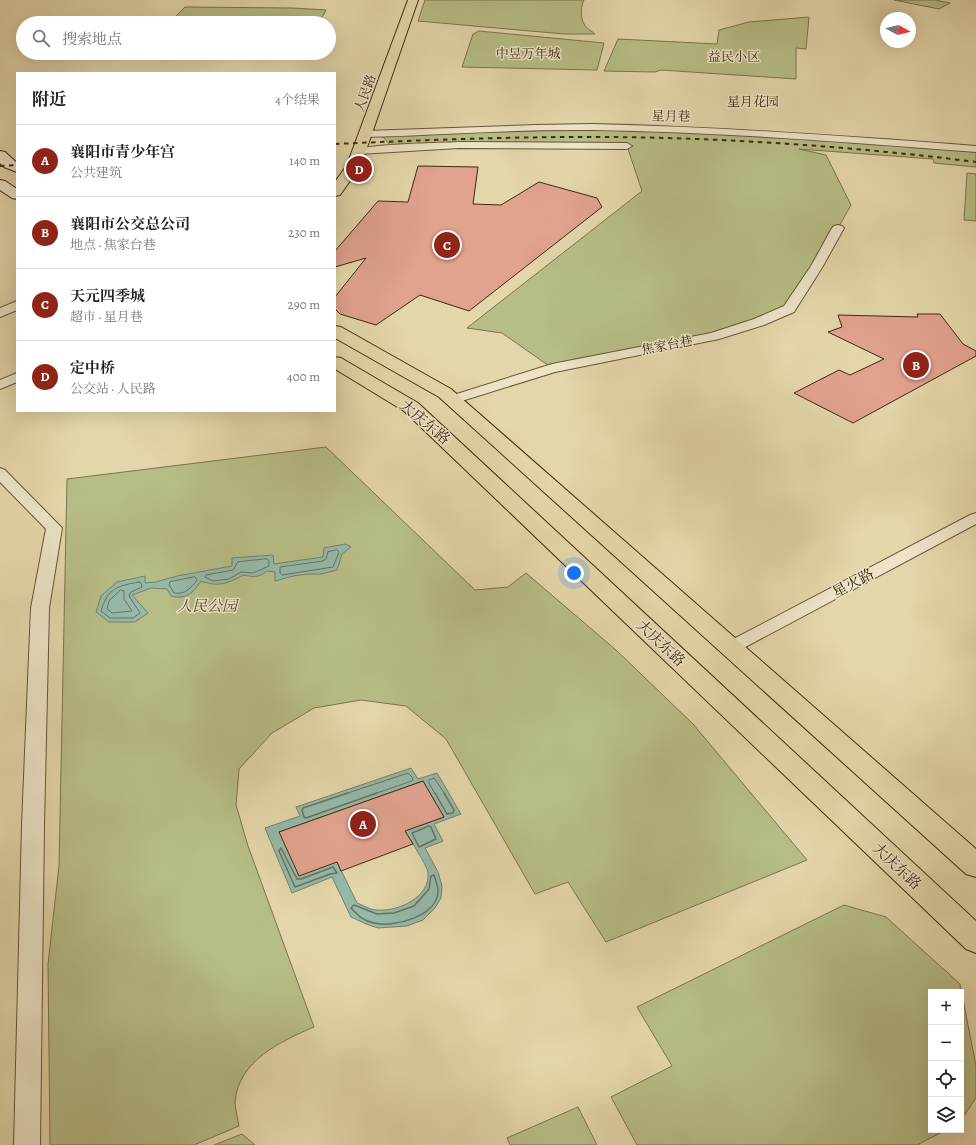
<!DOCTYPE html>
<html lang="zh">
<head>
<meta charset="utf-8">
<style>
  body { margin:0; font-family:Alegreya,"Noto Serif SC",serif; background:#f6f6f6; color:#222 }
  .controls { position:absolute; right:12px; bottom:12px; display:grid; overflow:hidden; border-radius:0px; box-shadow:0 4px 16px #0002 }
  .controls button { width:36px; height:36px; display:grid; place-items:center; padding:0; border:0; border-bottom:1px solid #e0e0e0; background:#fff; color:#222; font:20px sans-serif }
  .compass { position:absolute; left:880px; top:12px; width:36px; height:36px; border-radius:50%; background:#fff; box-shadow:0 4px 16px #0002; rotate:98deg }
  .you { position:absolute; left:574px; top:573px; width:14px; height:14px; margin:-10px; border:3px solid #fff; border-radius:50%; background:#1a73e8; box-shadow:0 0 0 6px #1a73e833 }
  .badge { display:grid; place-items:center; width:26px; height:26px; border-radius:50%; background:#8f2418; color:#fff; font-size:13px; font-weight:700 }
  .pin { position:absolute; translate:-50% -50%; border:2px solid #fff; box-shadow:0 1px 4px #0006 }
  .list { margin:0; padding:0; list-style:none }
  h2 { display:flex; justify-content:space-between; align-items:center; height:52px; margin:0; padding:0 16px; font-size:17px }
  h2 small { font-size:13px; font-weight:400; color:#767676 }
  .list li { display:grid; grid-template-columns:26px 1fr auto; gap:12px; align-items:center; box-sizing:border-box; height:72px; padding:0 16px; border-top:1px solid #e0e0e0 }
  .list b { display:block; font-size:15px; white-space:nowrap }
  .list p { margin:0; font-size:13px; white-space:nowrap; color:#767676 }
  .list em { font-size:13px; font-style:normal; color:#767676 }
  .icon { flex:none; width:22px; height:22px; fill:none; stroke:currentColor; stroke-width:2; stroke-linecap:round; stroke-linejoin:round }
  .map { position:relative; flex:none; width:976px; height:1145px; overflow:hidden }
  .search { position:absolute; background:#fff; box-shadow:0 4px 16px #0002; left:16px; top:16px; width:320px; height:44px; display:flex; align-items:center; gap:10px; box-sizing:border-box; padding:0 14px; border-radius:22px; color:#767676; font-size:15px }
  .panel { position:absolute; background:#fff; box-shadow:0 4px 16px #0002; left:16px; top:72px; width:320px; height:340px; border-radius:0px }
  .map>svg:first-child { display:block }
</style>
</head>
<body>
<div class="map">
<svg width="976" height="1145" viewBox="0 0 976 1145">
  <rect width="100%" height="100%" fill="#e3d6aa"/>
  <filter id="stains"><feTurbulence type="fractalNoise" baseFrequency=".005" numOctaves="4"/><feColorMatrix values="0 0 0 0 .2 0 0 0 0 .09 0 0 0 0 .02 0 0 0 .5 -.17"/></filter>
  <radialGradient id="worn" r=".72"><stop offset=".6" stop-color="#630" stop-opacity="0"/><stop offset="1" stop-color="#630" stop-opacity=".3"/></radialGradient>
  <g fill="#b7bd86" stroke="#7b744c">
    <path d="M425 0H584C580 8 580 21 587 28 589 30 593 32 595 34H564L418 21Z"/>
    <path d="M894 0H935L950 3 939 9Z"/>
    <path d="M185 7 292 8 326 10 319 23H169Z"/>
    <path d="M809 17 806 49 796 48V79L661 70 655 72 604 71 618 39 717 44 719 30 749 22Z"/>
    <path d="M479 31 604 43 597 70 462 67 473 34Z"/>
    <path d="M707 129 976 151V167L934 163 933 159 799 149 826 155 851 205 838 228 789 309 714 336 552 368 502 333 467 328 642 191 627 146 393 148 380 134 471 130Z"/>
    <path d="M967 173 976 174V221L964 220Z"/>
    <path d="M326 447 475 590 508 587 526 573 616 650 693 724 807 860 606 942 568 882 535 894 446 739 406 706 361 700 314 708 272 733 239 769 236 805 248 846 314 1027C281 1041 238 1061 235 1102 235 1109 238 1119 239 1126L194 1145H50L48 964 59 866 67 479Z"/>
    <path d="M844 905 886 917 960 984 976 1066V1098L961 1120V992H931V1130H946L917 1145H637L611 1097 672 1066 637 1007Z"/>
    <path d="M578 1107 597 1145H510L507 1138Z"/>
    <path d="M242 1134 255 1145H214Z"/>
  </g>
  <g fill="#95b9a9" stroke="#73806c" fill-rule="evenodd">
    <path d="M345 544 351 547 342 554 337 570 321 574H308L293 576 275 581V572L267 571C259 578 253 577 243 575 228 584 217 587 201 581 193 593 186 600 171 596L167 589 151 588 132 595 148 613 135 622H109L96 612 101 596 117 582 145 576V583L156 582 177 576 232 566V558L273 555 274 564 323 557 324 548Z"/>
    <path d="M411 768 418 779 437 773 461 814 434 824 443 841 425 848 438 872 442 886 441 898 435 908 423 920 407 926 378 928 366 924 351 917 332 877 292 893 265 828 300 816 296 807ZM423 781 444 817 405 831C410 839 427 866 428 872 431 897 398 912 377 910 370 910 363 905 357 903L337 862 279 832Z"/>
  </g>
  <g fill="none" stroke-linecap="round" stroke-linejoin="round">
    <g stroke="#6a725d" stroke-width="1">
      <path d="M337 550 339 552 333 567 282 575 280 573V567L323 561 326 559 328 552Z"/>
      <path d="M267 559 269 561V566L253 573 241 572 229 579 213 581 205 577 206 575 233 570 238 562Z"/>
      <path d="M195 577 197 580C191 588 185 595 174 593L169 585 170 582Z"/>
      <path d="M139 582 141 583 142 587 131 592 129 596 140 613 133 618H110L101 611C108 588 117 586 139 582Z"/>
      <path d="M121 590 124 591V599L132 611 112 613 107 609 109 601Z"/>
      <path d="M345 794 408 773 413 778 412 781 374 794"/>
      <path d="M435 794 429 783V780L434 778 445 794"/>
    </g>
    <g stroke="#6a725d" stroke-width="1.5">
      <path d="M348 793 303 808 302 810 304 817 306 818 377 793"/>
      <path d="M435 793 447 814 453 813 454 810 444 793"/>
      <path d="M429 826 431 827 436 839 419 847 412 833Z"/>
      <path d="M281 848 297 879H301L333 867 337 873 330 874 295 887 279 851Z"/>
      <path d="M434 875C435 880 438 885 438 890 439 916 394 928 374 923 363 921 358 915 351 908L354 905 377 914 394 913 414 906 429 889 431 876Z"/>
    </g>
  </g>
  <g fill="#e1a28e" stroke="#3f2a11">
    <path d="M418 166 478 167 473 204 501 205 539 182 597 198 602 207 469 311 420 295 376 325 340 314 335 309V297L366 258 335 267V251L378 201 408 202Z"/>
    <path d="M917 314H940L963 344 976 351V356L853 423 794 393 839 370 850 375 884 359 828 332 842 327 838 315 918 317Z"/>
    <path d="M423 781 444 817 405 831 413 844 341 871 337 862 299 876 279 832Z"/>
  </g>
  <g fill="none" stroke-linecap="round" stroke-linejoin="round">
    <defs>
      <g id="street">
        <path d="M592 124C720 127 848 136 976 146V152C848 142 720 132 592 130 517 129 441 135 365 137L360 134 365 131 536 125Z"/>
        <path d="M459 142 627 143 632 146 627 149 459 148 359 154 354 151C360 144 445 143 459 142Z"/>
        <path d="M838 225 842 226 844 228 823 266 794 312 764 325 719 339 555 372 452 404 447 403 445 400 447 397 552 364 711 333 754 319 784 306 811 266 832 228 834 226Z"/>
        <path d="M17 301V310L0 317V308Z"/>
        <path d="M17 373V382L0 389V380Z"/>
        <path d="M0 468 5 470 62 528 49 608 44 825 40 1145H14L22 825 31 608 46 529 0 482Z"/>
        <path d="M976 513V524L736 652 730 654 724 652 721 648 724 644 970 515Z"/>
      </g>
      <g id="secondary">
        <path d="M0 151 5 152 17 163V172L4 167 0 163Z"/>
        <path d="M0 180 5 181 17 189V199L12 198 0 190Z"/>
      </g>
      <g id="primary">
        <path d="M408 0H418L361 165 340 195 335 196V182L347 165Z"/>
        <path d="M335 326 341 327 451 389 976 849V877L966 874 439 397 335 338Z"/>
        <path d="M335 357 341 358 418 403 976 921V953L966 949 404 411 335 369Z"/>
      </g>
    </defs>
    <use href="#street" stroke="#685537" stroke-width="2"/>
    <use href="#secondary" stroke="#3f2a11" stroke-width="2"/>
    <use href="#primary" stroke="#3f2a11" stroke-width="2"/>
    <use href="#street" fill="#ede4c8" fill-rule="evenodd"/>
    <use href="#secondary" fill="#ede4c8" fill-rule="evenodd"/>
    <use href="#primary" fill="#e3d6aa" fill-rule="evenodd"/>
    <g stroke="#3f2a11" stroke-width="2" stroke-dasharray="4.5 4.5" stroke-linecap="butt">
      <path d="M335 144C446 139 556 135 667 138 771 141 873 149 976 162"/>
      <path d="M0 166 17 165"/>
    </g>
  </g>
  <g text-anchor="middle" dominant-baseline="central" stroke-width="3" stroke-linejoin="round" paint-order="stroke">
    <g font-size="13" fill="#3f2a11" stroke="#ede4c8">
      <text x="528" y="53">中昱万年城</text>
      <text x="734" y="56">益民小区</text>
      <text x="753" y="101">星月花园</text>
    </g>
    <g font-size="13" fill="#3f2a11" stroke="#ede4c8">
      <text transform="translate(365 93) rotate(-70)">人民路</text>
      <text transform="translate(671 116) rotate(1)">星月巷</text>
      <text transform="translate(667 345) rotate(-11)">焦家台巷</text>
    </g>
    <g font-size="15" fill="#3f2a11" stroke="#ede4c8">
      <text transform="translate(425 422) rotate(40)">大庆东路</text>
      <text transform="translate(853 583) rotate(-28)">星火路</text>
      <text transform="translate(661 643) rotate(43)">大庆东路</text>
      <text transform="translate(897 866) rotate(43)">大庆东路</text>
    </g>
    <g font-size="15" font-style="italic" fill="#574728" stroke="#ede4c8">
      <text x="207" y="606">人民公园</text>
    </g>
  </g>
  <rect width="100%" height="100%" filter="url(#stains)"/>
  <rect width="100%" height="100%" fill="url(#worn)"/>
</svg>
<div class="controls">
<button>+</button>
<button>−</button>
<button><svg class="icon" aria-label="locate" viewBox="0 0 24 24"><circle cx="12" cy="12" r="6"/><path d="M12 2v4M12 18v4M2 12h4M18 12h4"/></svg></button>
<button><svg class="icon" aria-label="layers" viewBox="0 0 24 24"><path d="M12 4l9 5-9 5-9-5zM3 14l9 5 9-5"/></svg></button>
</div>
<svg class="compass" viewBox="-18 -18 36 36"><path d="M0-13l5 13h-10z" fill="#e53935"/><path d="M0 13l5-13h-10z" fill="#767676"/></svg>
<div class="you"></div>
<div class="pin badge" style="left:363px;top:824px">A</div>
<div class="pin badge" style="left:916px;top:365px">B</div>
<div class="pin badge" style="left:447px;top:245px">C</div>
<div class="pin badge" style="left:359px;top:169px">D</div>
<div class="search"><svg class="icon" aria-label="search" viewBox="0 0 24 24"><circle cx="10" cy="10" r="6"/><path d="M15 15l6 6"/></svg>搜索地点</div>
<section class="panel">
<h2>附近<small>4个结果</small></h2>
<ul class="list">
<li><span class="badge">A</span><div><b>襄阳市青少年宫</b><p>公共建筑</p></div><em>140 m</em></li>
<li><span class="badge">B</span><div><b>襄阳市公交总公司</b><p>地点 · 焦家台巷</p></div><em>230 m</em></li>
<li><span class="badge">C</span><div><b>天元四季城</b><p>超市 · 星月巷</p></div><em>290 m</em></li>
<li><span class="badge">D</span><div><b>定中桥</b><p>公交站 · 人民路</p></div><em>400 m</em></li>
</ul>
</section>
</div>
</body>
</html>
